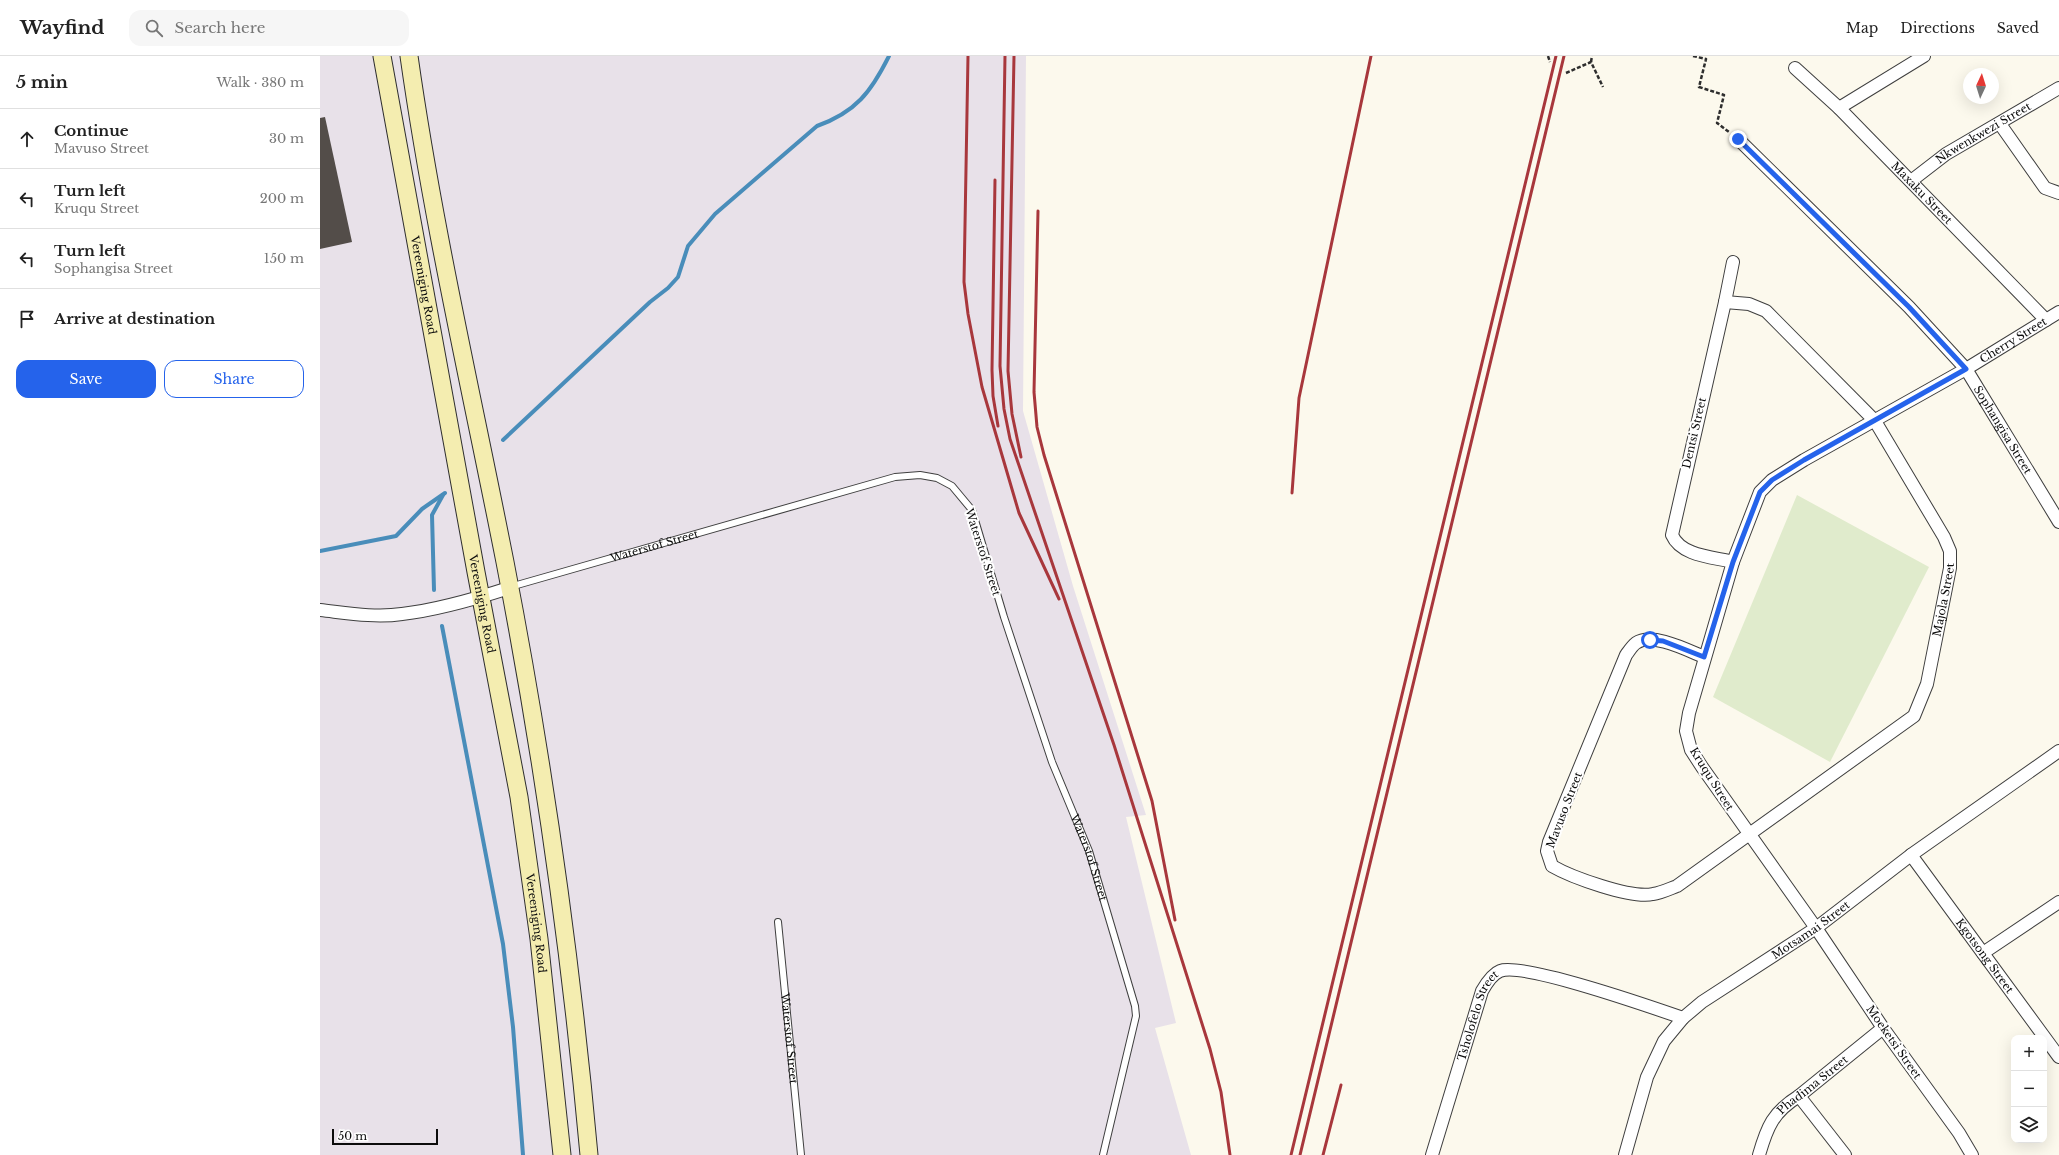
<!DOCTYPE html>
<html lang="en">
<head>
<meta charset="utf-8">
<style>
  body { margin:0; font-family:"Libre Baskerville",serif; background:#f6f6f6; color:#222 }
  .controls { position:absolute; right:12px; bottom:12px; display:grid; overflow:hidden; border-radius:8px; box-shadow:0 4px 16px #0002 }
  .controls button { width:36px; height:36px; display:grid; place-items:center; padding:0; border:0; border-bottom:1px solid #e0e0e0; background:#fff; color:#222; font:20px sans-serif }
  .compass { position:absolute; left:1643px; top:12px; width:36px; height:36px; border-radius:50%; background:#fff; box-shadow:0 4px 16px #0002; rotate:4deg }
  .scale { position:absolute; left:12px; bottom:10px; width:106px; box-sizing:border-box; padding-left:4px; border:2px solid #0c0c0c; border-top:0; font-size:11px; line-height:14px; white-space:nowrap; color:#0c0c0c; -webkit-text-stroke:3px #fff; paint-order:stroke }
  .stop { position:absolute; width:12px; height:12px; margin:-9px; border:3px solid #2563eb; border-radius:50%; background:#fff }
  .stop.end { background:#2563eb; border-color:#fff; box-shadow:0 1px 4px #0008 }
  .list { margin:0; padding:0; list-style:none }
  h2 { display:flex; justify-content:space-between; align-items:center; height:52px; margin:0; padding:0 16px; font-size:17px }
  h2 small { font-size:13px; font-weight:400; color:#767676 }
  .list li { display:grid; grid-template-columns:26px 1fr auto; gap:12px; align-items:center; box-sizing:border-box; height:60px; padding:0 16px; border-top:1px solid #e0e0e0 }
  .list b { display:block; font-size:15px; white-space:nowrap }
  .list p { margin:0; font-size:13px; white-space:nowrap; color:#767676 }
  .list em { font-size:13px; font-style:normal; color:#767676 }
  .actions { display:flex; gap:8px; padding:12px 16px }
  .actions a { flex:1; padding:9px 0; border:1px solid #2563eb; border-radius:12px; text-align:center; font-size:14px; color:#2563eb }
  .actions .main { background:#2563eb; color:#fff }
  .icon { flex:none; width:22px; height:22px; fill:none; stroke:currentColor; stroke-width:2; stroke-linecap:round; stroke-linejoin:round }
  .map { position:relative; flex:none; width:1739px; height:1099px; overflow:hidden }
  header { display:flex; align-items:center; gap:24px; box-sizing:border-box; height:56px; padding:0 20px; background:#fff; border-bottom:1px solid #e0e0e0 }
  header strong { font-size:19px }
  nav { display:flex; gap:22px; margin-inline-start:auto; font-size:14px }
  .search { width:280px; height:36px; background:#f6f6f6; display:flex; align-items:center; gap:10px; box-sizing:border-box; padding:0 14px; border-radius:12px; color:#767676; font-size:15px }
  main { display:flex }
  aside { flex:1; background:#fff }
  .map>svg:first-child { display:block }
</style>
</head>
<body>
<header>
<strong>Wayfind</strong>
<div class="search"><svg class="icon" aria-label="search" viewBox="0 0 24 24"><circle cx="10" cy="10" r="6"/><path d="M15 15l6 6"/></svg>Search here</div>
<nav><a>Map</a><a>Directions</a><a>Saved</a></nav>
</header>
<main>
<aside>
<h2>5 min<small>Walk · 380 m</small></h2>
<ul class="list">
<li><svg class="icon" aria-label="ahead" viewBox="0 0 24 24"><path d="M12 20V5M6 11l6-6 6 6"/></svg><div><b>Continue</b><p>Mavuso Street</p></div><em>30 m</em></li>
<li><svg class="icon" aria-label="left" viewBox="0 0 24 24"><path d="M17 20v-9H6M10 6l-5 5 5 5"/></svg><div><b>Turn left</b><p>Kruqu Street</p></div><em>200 m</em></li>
<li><svg class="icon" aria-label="left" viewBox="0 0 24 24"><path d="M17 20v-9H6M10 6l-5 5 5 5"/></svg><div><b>Turn left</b><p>Sophangisa Street</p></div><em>150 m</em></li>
<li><svg class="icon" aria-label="arrive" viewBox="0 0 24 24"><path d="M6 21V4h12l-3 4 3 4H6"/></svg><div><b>Arrive at destination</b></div></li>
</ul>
<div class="actions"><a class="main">Save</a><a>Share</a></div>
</aside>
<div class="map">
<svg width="1739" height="1099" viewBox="0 0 1739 1099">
  <rect width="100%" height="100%" fill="#fcf9ed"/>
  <path fill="#e8e1e9" d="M0 0H706L703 355 753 530 826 759 806 761 856 967 835 972 871 1099H0Z"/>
  <path fill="#e0ebcc" d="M1477 439 1609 511 1510 706 1393 641Z"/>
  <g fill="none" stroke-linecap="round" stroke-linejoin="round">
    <g stroke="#498dba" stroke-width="4">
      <path d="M183 384 330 246 348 232 358 221 368 190 395 158 497 70C536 56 551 36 569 0"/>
      <path d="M0 495 76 480 102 453 125 437"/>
      <path d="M114 534 112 459 123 439"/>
      <path d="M122 570 183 888 193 971 203 1099"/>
    </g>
  </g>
  <path fill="#534d49" d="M5 61 32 186 0 193V62Z"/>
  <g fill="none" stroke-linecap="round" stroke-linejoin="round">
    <defs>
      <g id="service">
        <path id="s1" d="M190 531 575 421 600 419 617 422 632 430 652 454 684 561 732 706 769 795 815 950 816 960 783 1099"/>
        <path id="s2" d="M458 866 481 1099"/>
      </g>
      <g id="minor">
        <path id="s3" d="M1475 12 1519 52 1726 264"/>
        <path d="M1519 52 1604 0"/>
        <path d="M1680 68 1725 132 1739 137"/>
        <path id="s4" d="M1418 83 1589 251 1646 313 1739 466"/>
        <path id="s5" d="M1591 125 1626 98 1739 32"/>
        <path d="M1413 206 1405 246 1352 479C1361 500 1393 501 1413 506"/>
        <path d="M0 554C27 557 55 562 82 558 118 554 155 543 189 532"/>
        <path id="s6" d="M1384 601C1367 594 1332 576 1316 587 1312 590 1309 595 1306 599L1229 786 1227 795 1232 810C1251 821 1311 843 1333 838 1341 837 1349 833 1357 830L1594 660 1607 628 1630 512V495L1624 481 1555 365 1446 255 1429 248 1405 246"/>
        <path id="s7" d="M1591 799 1739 1001"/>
        <path d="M1663 897 1739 846"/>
        <path d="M1479 1040 1525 1099"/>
        <path id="s8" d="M1112 1099 1162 935C1166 928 1172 918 1180 915 1203 906 1334 952 1363 962"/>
        <path id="s9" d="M1305 1099 1327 1021 1344 985 1363 962 1382 946 1496 872 1591 799 1739 695"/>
        <path id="s10" d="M1439 1099C1447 1071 1453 1056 1479 1040L1563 972"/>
        <path id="s11" d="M1652 1099 1639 1077 1563 972 1496 872 1382 711 1371 694 1366 675 1369 657 1413 506 1440 436 1452 424 1484 404 1646 313 1739 256"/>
      </g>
      <g id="secondary">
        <path id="s12" d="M62 0 156 516 199 741 219 883 242 1099"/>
        <path d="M89 0C113 170 152 338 185 506 223 702 251 900 269 1099"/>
      </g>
    </defs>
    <use href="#service" stroke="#3f3f3f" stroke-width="8"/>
    <use href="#minor" stroke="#3f3f3f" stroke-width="14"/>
    <use href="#secondary" stroke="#2e2e2e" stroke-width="19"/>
    <g stroke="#2e2e2e" stroke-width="2.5" stroke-dasharray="4 2" stroke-linecap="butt">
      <path d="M1228 0 1230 6"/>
      <path d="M1373 0 1386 3 1379 31 1404 39 1397 67 1409 76"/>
      <path d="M1271 6 1272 0"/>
      <path d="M1246 17 1271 6 1283 31"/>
    </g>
    <use href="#service" stroke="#fff" stroke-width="6"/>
    <use href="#minor" stroke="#fff" stroke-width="12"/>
    <use href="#secondary" stroke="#f4edb0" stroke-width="17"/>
    <g stroke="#a8373c" stroke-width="3">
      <path d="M648 0 644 226 648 258 662 331 689 423 699 457 739 543"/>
      <path d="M685 0 680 310 684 353 690 383 794 689 890 993 901 1036 910 1099"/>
      <path d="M694 0 688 315 692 358 701 401"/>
      <path d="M675 124 672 314 673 340 678 370"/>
      <path d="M718 155 714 336 717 371 724 399 832 745 855 864"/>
      <path d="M972 437 979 342 1051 0"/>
      <path d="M971 1099 1236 0"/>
      <path d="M980 1099 1244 0"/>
      <path d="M1003 1099 1021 1029"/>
    </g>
  </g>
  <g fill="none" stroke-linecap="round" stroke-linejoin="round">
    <path stroke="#2563eb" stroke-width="5" d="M1330 584 1343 585 1384 601 1413 506 1440 436 1452 424 1484 404 1646 313 1589 251 1418 83"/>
  </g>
  <g text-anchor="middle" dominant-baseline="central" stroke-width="4" stroke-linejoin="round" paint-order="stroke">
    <g font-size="11" fill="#0c0c0c" stroke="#fff">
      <text stroke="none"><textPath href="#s5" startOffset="87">Nkwenkwezi Street</textPath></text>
      <text stroke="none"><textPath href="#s3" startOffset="178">Maxaku Street</textPath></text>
      <text stroke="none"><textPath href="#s12" startOffset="233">Vereeniging Road</textPath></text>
      <text stroke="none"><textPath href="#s11" startOffset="1059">Cherry Street</textPath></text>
      <text stroke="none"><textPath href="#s4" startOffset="395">Sophangisa Street</textPath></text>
      <text transform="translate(1374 377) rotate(-77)">Dentsi Street</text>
      <text stroke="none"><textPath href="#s1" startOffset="150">Waterstof Street</textPath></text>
      <text transform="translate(663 496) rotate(72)">Waterstof Street</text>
      <text stroke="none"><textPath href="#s6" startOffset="858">Majola Street</textPath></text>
      <text stroke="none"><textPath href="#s12" startOffset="557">Vereeniging Road</textPath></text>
      <text transform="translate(1392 723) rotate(58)">Kruqu Street</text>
      <text transform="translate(1244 754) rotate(-69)">Mavuso Street</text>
      <text stroke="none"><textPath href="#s1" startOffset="858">Waterstof Street</textPath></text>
      <text stroke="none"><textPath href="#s12" startOffset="881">Vereeniging Road</textPath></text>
      <text stroke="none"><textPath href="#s9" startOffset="306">Motsamai Street</textPath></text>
      <text stroke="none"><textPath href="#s7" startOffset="125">Kgotsong Street</textPath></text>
      <text stroke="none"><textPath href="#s8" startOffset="147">Tsholofelo Street</textPath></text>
      <text stroke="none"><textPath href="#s2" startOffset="117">Waterstof Street</textPath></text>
      <text transform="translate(1574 986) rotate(55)">Moeketsi Street</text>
      <text stroke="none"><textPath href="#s10" startOffset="91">Phadima Street</textPath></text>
    </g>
  </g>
</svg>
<div class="controls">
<button>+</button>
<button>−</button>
<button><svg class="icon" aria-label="layers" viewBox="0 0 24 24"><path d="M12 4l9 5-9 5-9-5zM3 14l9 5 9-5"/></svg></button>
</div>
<svg class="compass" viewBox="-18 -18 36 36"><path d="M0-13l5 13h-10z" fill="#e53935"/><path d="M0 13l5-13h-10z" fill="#767676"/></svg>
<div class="scale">50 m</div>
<div class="stop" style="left:1330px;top:584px"></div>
<div class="stop end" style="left:1418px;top:83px"></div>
</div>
</main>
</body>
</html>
